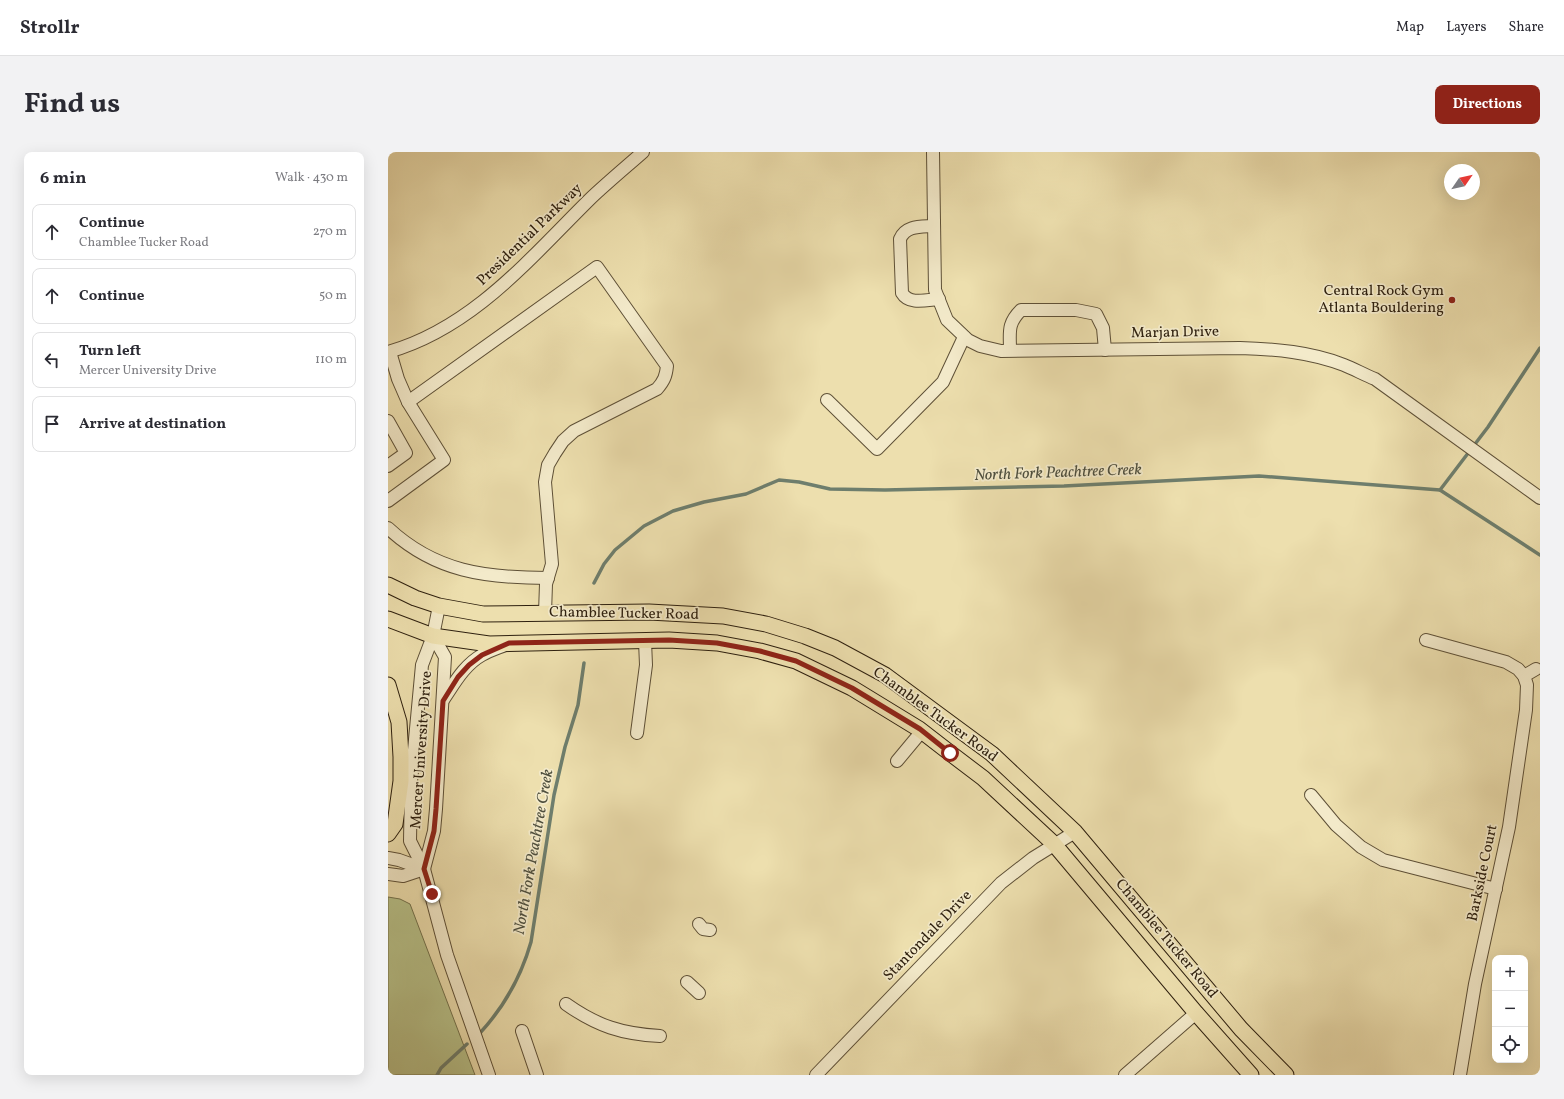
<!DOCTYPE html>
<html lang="en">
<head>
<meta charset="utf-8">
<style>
  body { margin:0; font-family:Vollkorn,serif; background:#f2f2f3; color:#2b2b33 }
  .controls { position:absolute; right:12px; bottom:12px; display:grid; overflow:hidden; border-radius:8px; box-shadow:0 4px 16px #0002 }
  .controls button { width:36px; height:36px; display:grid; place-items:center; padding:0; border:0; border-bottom:1px solid #e1e1e2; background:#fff; color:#2b2b33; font:20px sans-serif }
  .compass { position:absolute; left:1056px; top:12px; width:36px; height:36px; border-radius:50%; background:#fff; box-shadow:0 4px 16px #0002; rotate:56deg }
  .stop { position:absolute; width:12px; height:12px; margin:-9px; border:3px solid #8f2418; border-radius:50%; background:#fff }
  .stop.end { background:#8f2418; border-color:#fff; box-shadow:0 1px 4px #0008 }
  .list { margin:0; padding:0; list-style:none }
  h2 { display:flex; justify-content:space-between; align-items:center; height:52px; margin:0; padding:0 16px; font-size:17px }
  h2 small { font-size:13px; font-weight:400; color:#7c7c81 }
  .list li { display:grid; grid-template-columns:26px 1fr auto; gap:12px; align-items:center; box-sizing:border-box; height:56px; margin:0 8px 8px; padding:0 8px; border:1px solid #e1e1e2; border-radius:8px }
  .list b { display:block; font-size:15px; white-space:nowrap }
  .list p { margin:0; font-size:13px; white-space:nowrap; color:#7c7c81 }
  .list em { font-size:13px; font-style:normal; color:#7c7c81 }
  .icon { flex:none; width:22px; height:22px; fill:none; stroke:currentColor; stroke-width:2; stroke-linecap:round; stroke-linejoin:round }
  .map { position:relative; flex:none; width:1152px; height:923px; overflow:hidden; border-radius:8px }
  header { display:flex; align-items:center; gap:24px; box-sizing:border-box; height:56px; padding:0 20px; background:#fff; border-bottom:1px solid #e1e1e2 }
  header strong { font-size:19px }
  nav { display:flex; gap:22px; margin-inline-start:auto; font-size:14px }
  .intro { display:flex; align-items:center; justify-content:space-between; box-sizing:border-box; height:96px; padding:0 24px }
  h1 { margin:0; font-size:28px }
  .button { padding:10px 18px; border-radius:8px; background:#8f2418; color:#fff; font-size:14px; font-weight:700 }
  main { display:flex; gap:24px; padding:0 24px }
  aside { flex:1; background:#fff; border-radius:8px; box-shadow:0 4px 16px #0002 }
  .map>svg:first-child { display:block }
</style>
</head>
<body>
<header>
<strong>Strollr</strong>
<nav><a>Map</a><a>Layers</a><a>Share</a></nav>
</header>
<div class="intro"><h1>Find us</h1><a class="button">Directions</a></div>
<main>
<aside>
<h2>6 min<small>Walk · 430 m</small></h2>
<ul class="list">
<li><svg class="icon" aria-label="ahead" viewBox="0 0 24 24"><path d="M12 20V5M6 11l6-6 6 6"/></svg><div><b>Continue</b><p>Chamblee Tucker Road</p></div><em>270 m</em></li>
<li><svg class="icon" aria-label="ahead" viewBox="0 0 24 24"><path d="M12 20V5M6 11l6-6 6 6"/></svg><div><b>Continue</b></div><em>50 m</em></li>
<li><svg class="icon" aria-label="left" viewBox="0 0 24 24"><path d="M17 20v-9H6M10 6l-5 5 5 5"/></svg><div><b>Turn left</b><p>Mercer University Drive</p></div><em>110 m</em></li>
<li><svg class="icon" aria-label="arrive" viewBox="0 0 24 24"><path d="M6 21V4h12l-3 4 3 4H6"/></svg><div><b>Arrive at destination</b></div></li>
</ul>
</aside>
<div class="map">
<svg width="1152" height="923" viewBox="0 0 1152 923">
  <rect width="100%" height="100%" fill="#eddfae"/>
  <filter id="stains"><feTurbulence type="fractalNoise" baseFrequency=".005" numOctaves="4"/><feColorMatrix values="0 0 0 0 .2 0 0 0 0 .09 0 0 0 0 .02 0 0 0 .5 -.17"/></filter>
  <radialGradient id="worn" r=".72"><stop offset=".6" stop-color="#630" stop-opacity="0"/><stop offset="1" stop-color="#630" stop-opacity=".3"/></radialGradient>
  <path fill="#b8c28a" stroke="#73714c" d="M0 745 12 747 22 752 87 923H0Z"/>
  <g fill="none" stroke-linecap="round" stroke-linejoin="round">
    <g stroke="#6e7e6d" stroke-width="3.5">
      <path d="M1052 338 1100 275 1152 196"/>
      <path d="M206 431 216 412 227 398 256 374 285 359 316 350 358 342 391 328 411 330 442 337 497 338 676 334 871 324 1052 338 1152 403"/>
      <path d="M92 881C116 855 133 825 143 790L166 643 177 595 190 553 196 511"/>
      <path d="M49 923 53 916 79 892"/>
    </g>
    <defs>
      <g id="minor">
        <path d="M545 0 547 138 559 168 580 188 592 194 613 199 852 196C887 197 923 200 956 213 966 217 977 223 987 227L1152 346"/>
        <path d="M546 74C533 75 518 73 512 87L514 141C521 153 538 148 551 147"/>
        <path d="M622 198C622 180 619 172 633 158H688L708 162 715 176 717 198"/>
        <path d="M0 200C85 176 142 106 203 46 220 30 238 15 255 0"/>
        <path d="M439 248 489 297 555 230 576 185"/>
        <path d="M20 250 209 115 279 214C278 224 276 229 269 237L186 279 175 289 167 301 160 313 157 330 164 412 158 432 157 461"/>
        <path d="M0 269 18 301 0 314"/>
        <path d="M0 349 56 308 20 250 10 227 2 200"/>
        <path d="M0 376C47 420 98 426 160 426"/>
        <path d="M51 454 45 484 34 513 23 630 22 689 36 717 59 803 101 923"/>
        <path d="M1038 488 1118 510 1130 517 1136 524 1139 533 1138 558 1121 675 1087 832 1072 923"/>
        <path d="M1136 524 1148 517"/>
        <path d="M55 548C66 532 76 513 94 503 101 499 110 496 117 493"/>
        <path d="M249 581 258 513 257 489"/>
        <path d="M509 609 534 579"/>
        <path d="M923 643 948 673 973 695 995 708 1108 737"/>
        <path d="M0 706 11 708 36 717"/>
        <path d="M36 717 46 679 48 657 57 505 45 484"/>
        <path d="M0 722 15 724 36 717"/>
        <path d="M311 772 315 777 322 778"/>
        <path d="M299 830 311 841"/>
        <path d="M178 852C209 874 234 882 272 884"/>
        <path d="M134 879 149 923"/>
        <path d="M428 923 613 731 645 706 687 680"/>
        <path d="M737 923 808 861"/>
      </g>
      <g id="major">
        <path d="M0 433 27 446 51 454 95 462 261 460 335 464 378 472 417 484 447 496 497 523 604 602 687 680 853 877 898 923"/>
        <path d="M0 467 45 484 101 492 281 488 329 491 372 499 408 509 464 536 531 577 562 601 595 626 666 692 808 861 863 923"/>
        <path d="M0 533 11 570 13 605V629L7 672 0 682"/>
      </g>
    </defs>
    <use href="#minor" stroke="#5e5037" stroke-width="14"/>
    <use href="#major" stroke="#2e200f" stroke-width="17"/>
    <use href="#minor" stroke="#f3eaca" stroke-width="12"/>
    <use href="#major" stroke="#eddfae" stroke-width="15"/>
  </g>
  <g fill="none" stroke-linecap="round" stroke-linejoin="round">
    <path stroke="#8f2418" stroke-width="5" d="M44 742 36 717 46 679 48 657 55 549 70 525 81 513 94 503 121 491 281 488 329 491 372 499 408 509 464 536 532 577 562 601"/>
  </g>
  <circle fill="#8f2418" stroke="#f3eaca" stroke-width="1.5" cx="1064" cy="148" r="4"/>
  <g text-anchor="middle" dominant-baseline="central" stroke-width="3.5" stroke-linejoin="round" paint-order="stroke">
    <g font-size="15" fill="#2e200f" stroke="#f3eaca">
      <text transform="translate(142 83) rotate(-44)">Presidential Parkway</text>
      <text transform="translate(787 181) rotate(-1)">Marjan Drive</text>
      <text transform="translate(236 462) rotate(1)">Chamblee Tucker Road</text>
      <text transform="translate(547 563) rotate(36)">Chamblee Tucker Road</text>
      <text transform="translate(34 598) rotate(-86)">Mercer University Drive</text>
      <text transform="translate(1095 721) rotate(-78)">Barkside Court</text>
      <text transform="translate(540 784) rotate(-46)">Stantondale Drive</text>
      <text transform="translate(778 787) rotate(50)">Chamblee Tucker Road</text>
    </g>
    <g font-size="15" fill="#2e200f" stroke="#f3eaca" text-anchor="end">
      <text x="1056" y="139">Central Rock Gym<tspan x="1056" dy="17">Atlanta Bouldering</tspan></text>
    </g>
    <g font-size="16" font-style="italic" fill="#4e4f3e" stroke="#f3eaca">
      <text transform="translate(670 321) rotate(-2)">North Fork Peachtree Creek</text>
      <text transform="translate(146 700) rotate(-80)">North Fork Peachtree Creek</text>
    </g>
  </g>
  <rect width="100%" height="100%" filter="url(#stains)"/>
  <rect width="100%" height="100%" fill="url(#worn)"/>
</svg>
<div class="controls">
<button>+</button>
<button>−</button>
<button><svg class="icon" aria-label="locate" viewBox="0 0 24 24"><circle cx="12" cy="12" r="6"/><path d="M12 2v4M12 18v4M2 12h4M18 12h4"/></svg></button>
</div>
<svg class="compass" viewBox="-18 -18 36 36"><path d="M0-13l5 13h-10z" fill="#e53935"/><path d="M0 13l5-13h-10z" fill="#7c7c81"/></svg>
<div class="stop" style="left:562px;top:601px"></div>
<div class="stop end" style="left:44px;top:742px"></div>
</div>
</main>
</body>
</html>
